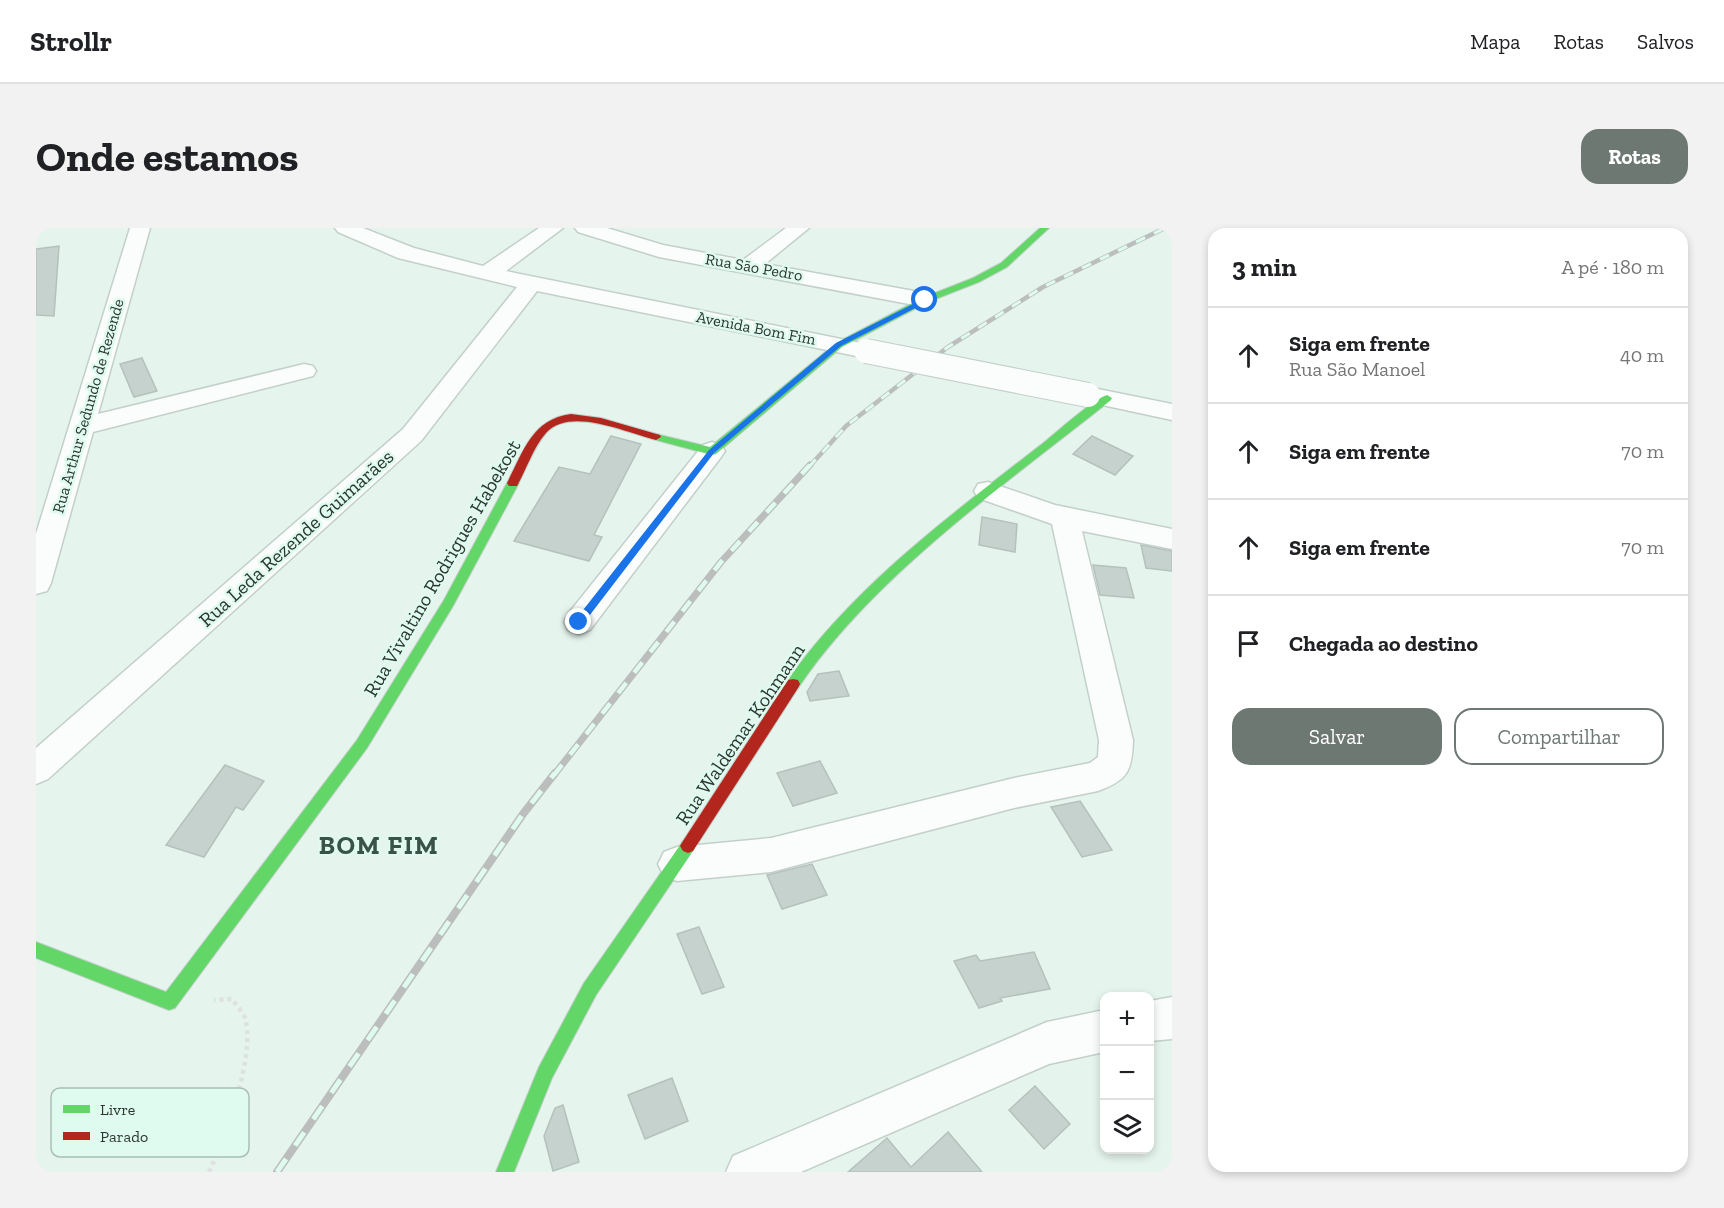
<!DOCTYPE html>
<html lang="pt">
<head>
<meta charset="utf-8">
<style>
  body { margin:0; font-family:"Zilla Slab",serif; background:#f2f2f2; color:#202124 }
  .controls { position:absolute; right:18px; bottom:18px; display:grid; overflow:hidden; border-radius:12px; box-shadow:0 3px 9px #0003 }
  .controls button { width:54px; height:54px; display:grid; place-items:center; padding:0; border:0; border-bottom:2px solid #e0e0e0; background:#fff; color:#202124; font:30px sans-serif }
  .stop { position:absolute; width:18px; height:18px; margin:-14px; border:4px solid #1a73e8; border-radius:50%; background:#fff }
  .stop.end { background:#1a73e8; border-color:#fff; box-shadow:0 2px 6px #0008 }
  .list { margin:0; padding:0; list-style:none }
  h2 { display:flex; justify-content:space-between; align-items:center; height:78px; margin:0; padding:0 24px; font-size:26px }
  h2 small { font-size:20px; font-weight:400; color:#757577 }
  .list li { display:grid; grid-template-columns:39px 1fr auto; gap:18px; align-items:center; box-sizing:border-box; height:96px; padding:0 24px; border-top:2px solid #e0e0e0 }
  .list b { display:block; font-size:22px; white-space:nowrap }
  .list p { margin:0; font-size:20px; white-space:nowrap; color:#757577 }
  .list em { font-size:20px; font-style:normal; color:#757577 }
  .actions { display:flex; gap:12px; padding:18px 24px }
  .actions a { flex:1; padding:14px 0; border:2px solid #6d7873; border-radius:18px; text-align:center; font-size:21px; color:#6d7873 }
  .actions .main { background:#6d7873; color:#fff }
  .icon { flex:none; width:33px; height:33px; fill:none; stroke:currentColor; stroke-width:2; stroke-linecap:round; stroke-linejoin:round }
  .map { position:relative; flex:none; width:1136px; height:944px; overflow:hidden; border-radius:18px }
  header { display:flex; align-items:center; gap:36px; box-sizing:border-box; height:84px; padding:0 30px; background:#fff; border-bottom:2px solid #e0e0e0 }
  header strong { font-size:28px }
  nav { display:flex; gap:33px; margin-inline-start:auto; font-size:21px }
  .intro { display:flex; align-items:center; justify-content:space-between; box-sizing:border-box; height:144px; padding:0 36px }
  h1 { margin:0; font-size:42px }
  .button { padding:15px 27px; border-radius:18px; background:#6d7873; color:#fff; font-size:21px; font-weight:700 }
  main { display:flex; gap:36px; padding:0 36px }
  aside { flex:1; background:#fff; border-radius:18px; box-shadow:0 3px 9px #0003 }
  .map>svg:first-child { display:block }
</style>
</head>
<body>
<header>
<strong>Strollr</strong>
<nav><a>Mapa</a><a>Rotas</a><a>Salvos</a></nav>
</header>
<div class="intro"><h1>Onde estamos</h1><a class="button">Rotas</a></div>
<main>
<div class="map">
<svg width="1136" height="944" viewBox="0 0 1136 944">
  <rect width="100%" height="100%" fill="#e5f4ed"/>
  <g fill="#c6d2cd" stroke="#b5c1bc" stroke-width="1.5">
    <path d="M23 18 18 88 0 87V21Z"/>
    <path d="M106 130 121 163 98 169 84 136Z"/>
    <path d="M575 208 605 216 558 307 566 309 553 333 478 313 523 239 554 246Z"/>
    <path d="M1056 208 1097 228 1079 247 1037 226Z"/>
    <path d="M946 289 981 296 979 324 943 317Z"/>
    <path d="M1105 317 1136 323V343L1110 340Z"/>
    <path d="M1057 337 1090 340 1098 370 1064 367Z"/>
    <path d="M803 443 813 468 774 473 771 464 782 446Z"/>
    <path d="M784 533 801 565 757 578 741 545Z"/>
    <path d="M189 537 228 553 207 582 200 579 168 629 130 617Z"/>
    <path d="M1044 573 1076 622 1046 629 1015 579Z"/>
    <path d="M776 636 791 667 746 681 731 647Z"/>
    <path d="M663 699 688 759 666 766 641 706Z"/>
    <path d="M998 724 1014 761 964 770 966 773 943 780 918 733 940 727 944 733Z"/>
    <path d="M636 850 652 893 609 911 592 867Z"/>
    <path d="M999 858 1034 896 1008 921 973 882Z"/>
    <path d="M527 877 543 934 517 943 508 908 519 880Z"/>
    <path d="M912 904 946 944H812L851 910 875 939Z"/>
  </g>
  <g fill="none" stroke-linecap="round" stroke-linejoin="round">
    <defs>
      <g id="street">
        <path d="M94 0H114L62 186 268 136 277 138 280 143 277 148 57 204 15 355 11 363 0 366V306Z"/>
        <path d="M299 0H327L378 20 447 38 503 0H527L470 43 830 116 838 118 842 123 838 128 830 130 501 63 385 213 12 551 0 556V520L367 201 481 59 362 30 302 4Z"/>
        <path d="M539 0H571L627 17 707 32 750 0H773L729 36 889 65 897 67 900 72 897 77 889 79 623 29 542 4Z"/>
        <path d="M1052 159 1136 176V192L1043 172 1039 167 1043 162Z"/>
        <path d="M676 214 685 217 689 223 685 229 554 402 543 406 532 402 528 394 532 386 667 217Z"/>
        <path d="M952 254 1019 277 1136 301V321L1046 303 1097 512C1096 543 1092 552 1062 563L978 580 735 644 641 653 628 648 622 636 628 624 641 619 735 610 978 550 1054 535 1062 529 1063 512 1016 296 942 270 938 263 942 256Z"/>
        <path d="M1136 769V811L1114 813V773Z"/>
        <path d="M1068 782V824L1013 836 765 944H690L697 928 1011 794Z"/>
      </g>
      <g id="fast">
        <path d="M1004 0H1013L971 39 943 54 892 74 806 119 680 226 676 227 620 212 615 209 620 206 674 219 800 115 886 70 937 50 965 35Z"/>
        <path d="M1071 167 1076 170 1075 172C970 256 837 348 762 460H752L750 456 752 452C818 358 916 286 1006 216 1020 205 1056 172 1071 167Z"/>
        <path d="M477 251 483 255 417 378 331 520 139 780 133 782 0 730V714L130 764 321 512 408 372 471 255Z"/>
        <path d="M652 611 657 613 660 618 657 623 560 767 516 850 478 944H460L503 839 548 755 647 613Z"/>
      </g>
      <g id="jam">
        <path d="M535 186 565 190 624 207 625 209 620 212C591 205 534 178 510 205 497 220 491 240 481 258H473L471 255C487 224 496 191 535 186Z"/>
        <path d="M757 451 762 452 764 456 762 460 657 623 652 625 647 623 644 618 647 613 752 452Z"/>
      </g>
    </defs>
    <use href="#street" stroke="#c3d0ca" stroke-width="3"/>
    <use href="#fast" stroke="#c3d0ca" stroke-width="2"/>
    <use href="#jam" stroke="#c3d0ca" stroke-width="2"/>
    <path stroke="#dde1df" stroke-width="4.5" stroke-dasharray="4 4" stroke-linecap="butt" d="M173 944C189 909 220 828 209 790 207 784 200 777 196 771L178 772"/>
    <use href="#street" fill="#fbfdfc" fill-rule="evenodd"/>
    <use href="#fast" fill="#63d668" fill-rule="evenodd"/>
    <use href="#jam" fill="#b3261e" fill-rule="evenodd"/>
    <defs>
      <path id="rail-far2" d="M773 239 810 198 912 119 1007 59 1129 0"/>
      <path id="rail-far1" d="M518 547 685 334 774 237"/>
      <path id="rail" d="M241 944 487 586 519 545"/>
    </defs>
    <use href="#rail-far2" stroke="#bbbebd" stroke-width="4.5"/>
    <use href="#rail-far1" stroke="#bbbebd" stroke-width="7"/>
    <use href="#rail" stroke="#bbbebd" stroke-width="8"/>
    <use href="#rail-far2" stroke="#dffaee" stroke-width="3" stroke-dasharray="10" stroke-linecap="butt"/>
    <use href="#rail-far1" stroke="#dffaee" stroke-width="4.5" stroke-dasharray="13" stroke-linecap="butt"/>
    <use href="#rail" stroke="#dffaee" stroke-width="5" stroke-dasharray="16" stroke-linecap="butt"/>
    <defs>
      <path id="street-bridge" d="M830 123 1052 167"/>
    </defs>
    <use href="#street-bridge" stroke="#c3d0ca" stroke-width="26" stroke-linecap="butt"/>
    <use href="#street-bridge" stroke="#fbfdfc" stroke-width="24"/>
  </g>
  <path fill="#1a73e8" d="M889 70 891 74 805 118 678 225 547 396H540V391L673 222 800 115Z"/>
  <g text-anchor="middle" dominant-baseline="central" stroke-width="5" stroke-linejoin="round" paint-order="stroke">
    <g font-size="16" fill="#2c3631" stroke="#dffaee">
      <text transform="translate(718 39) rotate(10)">Rua São Pedro</text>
      <text transform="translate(720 100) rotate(11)">Avenida Bom Fim</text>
      <text transform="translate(52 178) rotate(-74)">Rua Arthur Sedundo de Rezende</text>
    </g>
    <g font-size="20" fill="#2c3631" stroke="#dffaee">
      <text transform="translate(260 310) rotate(-42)">Rua Leda Rezende Guimarães</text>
      <text transform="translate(406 340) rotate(-60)">Rua Vivaltino Rodrigues Habekost</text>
      <text transform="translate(704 506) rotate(-56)">Rua Waldemar Kohmann</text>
    </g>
    <g font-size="26" font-weight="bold" letter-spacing="1.5" fill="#3b5248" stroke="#dffaee">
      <text x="343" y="617">BOM FIM</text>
    </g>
  </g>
  <rect x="15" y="860" width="198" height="69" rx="9" fill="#dffaee" stroke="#a9bfb5" stroke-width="1.5"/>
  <rect x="27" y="877" width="27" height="8" fill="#63d668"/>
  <rect x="27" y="904" width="27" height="8" fill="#b3261e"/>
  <g font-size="16" fill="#2c3631">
    <text x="64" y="887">Livre</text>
    <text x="64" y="914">Parado</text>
  </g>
</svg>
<div class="controls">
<button>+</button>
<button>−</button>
<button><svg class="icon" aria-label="layers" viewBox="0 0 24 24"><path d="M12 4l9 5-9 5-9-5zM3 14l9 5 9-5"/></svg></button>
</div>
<div class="stop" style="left:889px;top:72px"></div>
<div class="stop end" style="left:543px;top:394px"></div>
</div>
<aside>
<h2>3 min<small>A pé · 180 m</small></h2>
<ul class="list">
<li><svg class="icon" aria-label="ahead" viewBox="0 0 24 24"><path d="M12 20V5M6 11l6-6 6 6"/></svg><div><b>Siga em frente</b><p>Rua São Manoel</p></div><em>40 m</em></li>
<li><svg class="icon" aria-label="ahead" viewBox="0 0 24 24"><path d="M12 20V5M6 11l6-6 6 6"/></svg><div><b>Siga em frente</b></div><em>70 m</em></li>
<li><svg class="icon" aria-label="ahead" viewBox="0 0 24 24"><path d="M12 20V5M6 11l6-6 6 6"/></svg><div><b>Siga em frente</b></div><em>70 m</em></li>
<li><svg class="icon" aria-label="arrive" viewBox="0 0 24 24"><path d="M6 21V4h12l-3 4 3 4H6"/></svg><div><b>Chegada ao destino</b></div></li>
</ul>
<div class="actions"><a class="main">Salvar</a><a>Compartilhar</a></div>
</aside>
</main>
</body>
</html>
